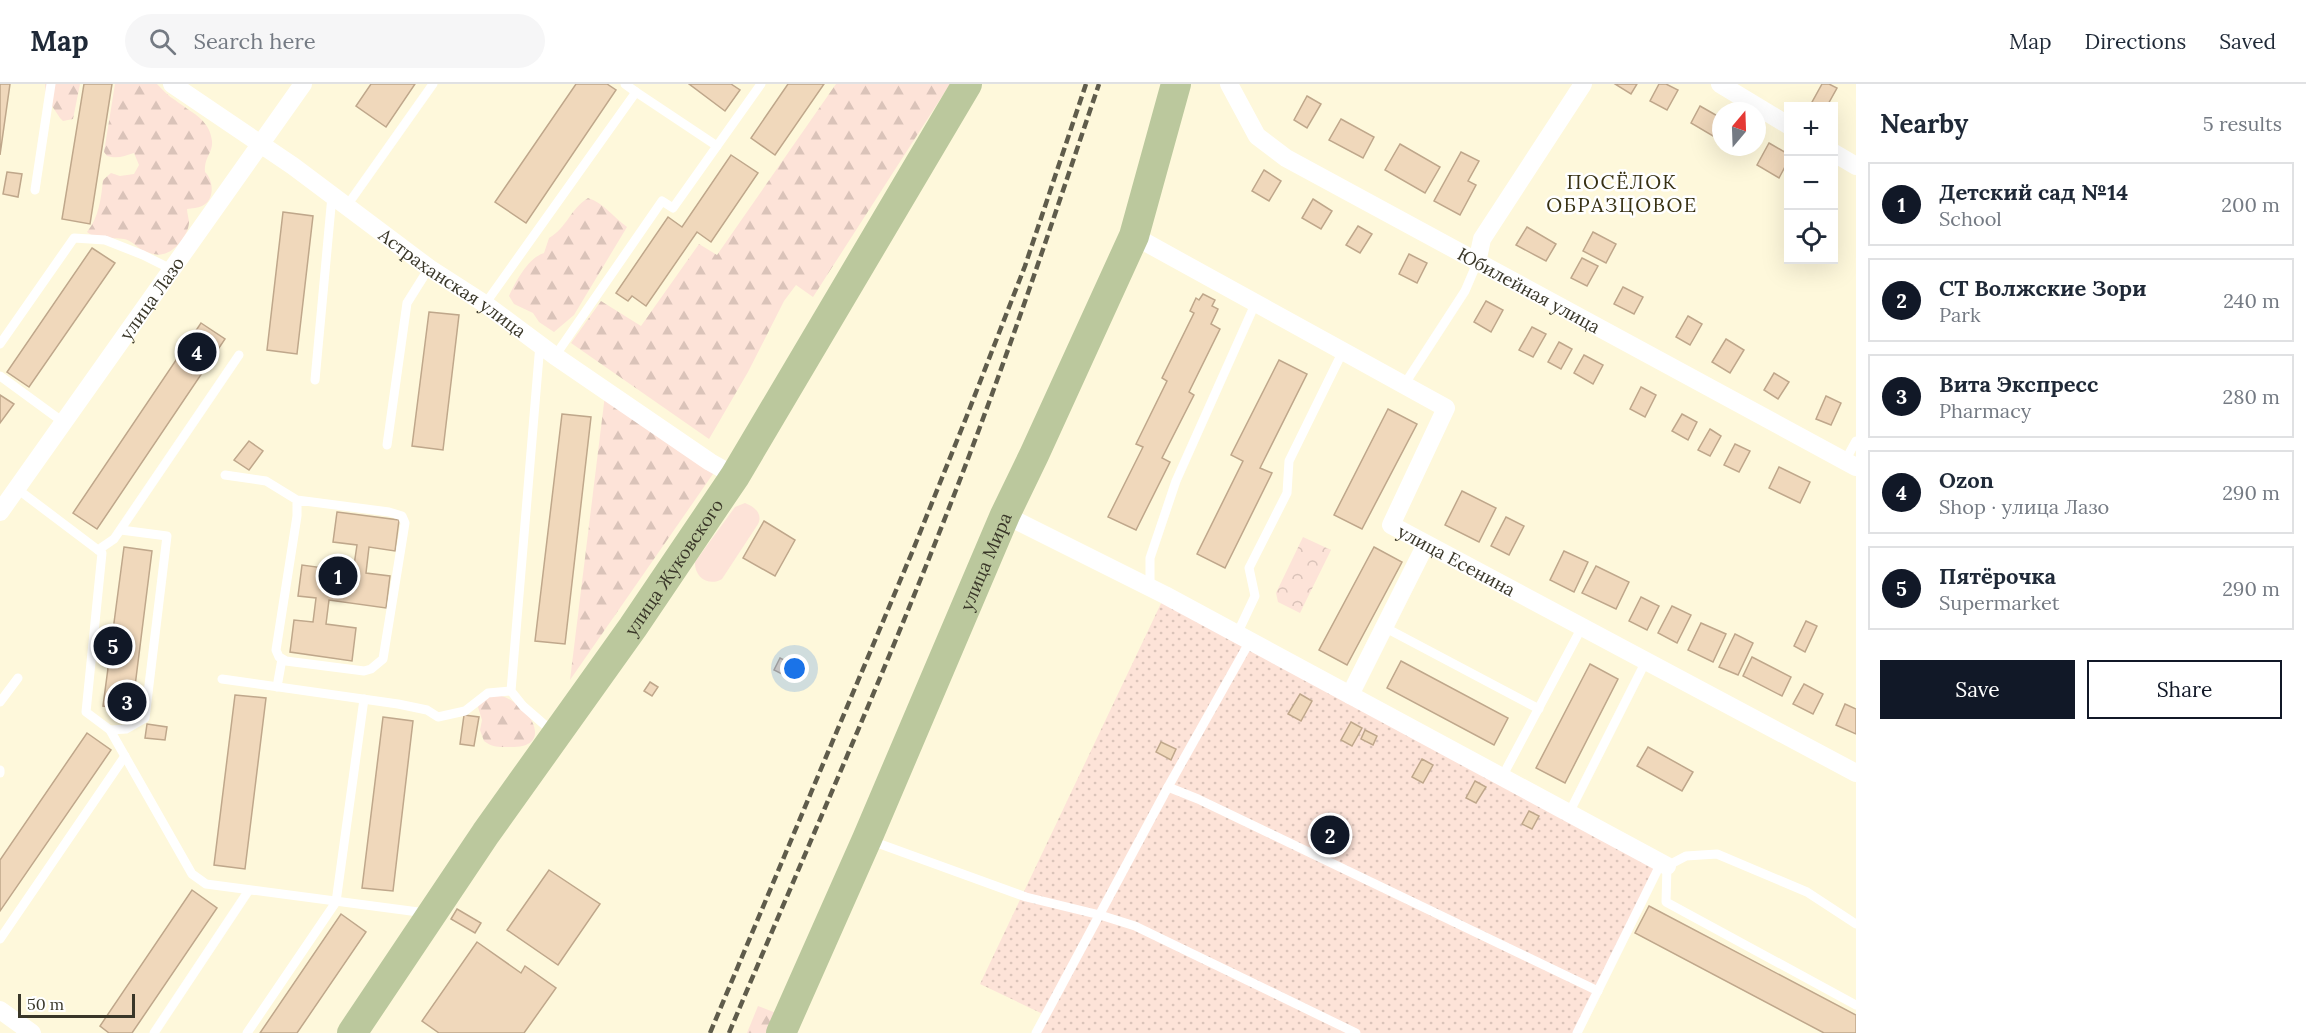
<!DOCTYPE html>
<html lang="en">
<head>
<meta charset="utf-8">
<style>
  body { margin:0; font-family:Lora,serif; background:#f6f6f7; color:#1f2937 }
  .controls { position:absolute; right:18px; top:18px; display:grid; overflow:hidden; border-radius:0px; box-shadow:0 6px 24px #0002 }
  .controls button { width:54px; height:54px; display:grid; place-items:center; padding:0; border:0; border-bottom:2px solid #e0e1e3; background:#fff; color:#1f2937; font:30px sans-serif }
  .compass { position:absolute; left:1712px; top:18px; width:54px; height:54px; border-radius:50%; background:#fff; box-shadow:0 6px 24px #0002; rotate:19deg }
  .scale { position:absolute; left:18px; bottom:15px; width:117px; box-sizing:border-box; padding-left:6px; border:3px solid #393628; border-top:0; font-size:16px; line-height:21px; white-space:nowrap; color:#393628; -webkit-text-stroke:4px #fff; paint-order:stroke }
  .you { position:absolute; left:795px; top:585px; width:21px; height:21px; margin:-15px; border:4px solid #fff; border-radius:50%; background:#1a73e8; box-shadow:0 0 0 9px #1a73e833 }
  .badge { display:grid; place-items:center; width:39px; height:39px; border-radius:50%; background:#111827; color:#fff; font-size:20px; font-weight:700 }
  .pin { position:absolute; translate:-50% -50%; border:3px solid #fff; box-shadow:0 2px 6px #0006 }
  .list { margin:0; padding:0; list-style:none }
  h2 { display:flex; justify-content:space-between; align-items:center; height:78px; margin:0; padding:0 24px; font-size:26px }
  h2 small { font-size:20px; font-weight:400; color:#747a83 }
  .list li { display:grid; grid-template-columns:39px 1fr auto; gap:18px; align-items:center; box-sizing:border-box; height:84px; margin:0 12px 12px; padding:0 12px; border:2px solid #e0e1e3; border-radius:0px }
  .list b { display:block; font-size:22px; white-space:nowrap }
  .list p { margin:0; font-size:20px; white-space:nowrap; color:#747a83 }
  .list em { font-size:20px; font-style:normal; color:#747a83 }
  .actions { display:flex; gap:12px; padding:18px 24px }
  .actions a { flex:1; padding:14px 0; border:2px solid #111827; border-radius:0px; text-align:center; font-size:21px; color:#111827 }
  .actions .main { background:#111827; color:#fff }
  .icon { flex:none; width:33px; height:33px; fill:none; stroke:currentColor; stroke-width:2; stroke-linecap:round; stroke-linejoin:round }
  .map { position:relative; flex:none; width:1856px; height:949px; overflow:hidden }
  header { display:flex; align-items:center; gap:36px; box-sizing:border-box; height:84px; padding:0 30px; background:#fff; border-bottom:2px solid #e0e1e3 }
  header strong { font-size:28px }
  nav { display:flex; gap:33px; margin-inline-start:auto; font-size:21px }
  .search { width:420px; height:54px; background:#f6f6f7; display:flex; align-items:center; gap:15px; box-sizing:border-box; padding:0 21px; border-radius:33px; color:#747a83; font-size:22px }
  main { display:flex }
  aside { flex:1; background:#fff }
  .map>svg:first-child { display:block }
</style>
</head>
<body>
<header>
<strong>Map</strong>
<div class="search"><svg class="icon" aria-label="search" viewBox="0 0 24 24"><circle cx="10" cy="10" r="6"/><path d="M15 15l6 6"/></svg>Search here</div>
<nav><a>Map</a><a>Directions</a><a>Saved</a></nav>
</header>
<main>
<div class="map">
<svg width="1856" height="949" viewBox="0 0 1856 949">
  <defs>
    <pattern id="forest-firs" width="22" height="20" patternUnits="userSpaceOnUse" patternTransform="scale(1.5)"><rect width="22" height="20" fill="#fde3d8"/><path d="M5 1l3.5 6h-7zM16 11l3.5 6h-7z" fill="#dac3b9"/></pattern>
    <pattern id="park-crowns" width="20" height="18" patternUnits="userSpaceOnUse" patternTransform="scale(1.5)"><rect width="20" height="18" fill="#fde3d8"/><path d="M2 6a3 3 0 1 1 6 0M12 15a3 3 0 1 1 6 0" fill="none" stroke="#dac3b9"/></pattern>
    <pattern id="garden-dots" width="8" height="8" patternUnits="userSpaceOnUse" patternTransform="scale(1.5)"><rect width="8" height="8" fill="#fde3d8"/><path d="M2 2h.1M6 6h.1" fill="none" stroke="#dac3b9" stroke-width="1.8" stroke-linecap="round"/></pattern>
  </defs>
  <rect width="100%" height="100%" fill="#fef8db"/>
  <path fill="#fde3d8" d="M745 419C755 423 763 430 758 440L722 495C709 503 694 493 695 478L735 423Z"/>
  <g fill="url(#forest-firs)">
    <path d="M45 0H80L73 35 63 37 60 34 46 13Z"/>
    <path d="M115 0H157C163 6 168 12 175 16 190 28 210 35 212 57 213 69 204 73 205 88 214 97 215 116 202 122 198 124 192 124 187 125 187 130 189 134 189 139 188 151 175 168 163 170 157 172 150 169 144 167 137 164 132 156 124 155 112 153 97 157 87 148 99 133 101 115 103 96L111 89 120 92 134 90 139 81 134 69C124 72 118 75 107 72L104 68Z"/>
    <path d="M836 0H950L813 213 796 201 784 217 748 288 709 355 571 259 601 217 641 242 699 160 717 171Z"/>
    <path d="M588 114C604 119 613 133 627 143L574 231 554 248 539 238 533 229 514 220 509 212C516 197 528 174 544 169L549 154C567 144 570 125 588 114Z"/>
    <path d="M605 311 715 387 570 596Z"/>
    <path d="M493 610C525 613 560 664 510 663 499 663 493 664 484 657L480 646 482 636 478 623 482 616Z"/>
    <path d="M758 922 776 929 768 949H747Z"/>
  </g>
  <path fill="url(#park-crowns)" d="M1303 453 1331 466 1300 529 1278 518 1276 509Z"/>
  <path fill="url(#garden-dots)" d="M1165 511 1661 779 1577 949H1036L1045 931 980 900Z"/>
  <g fill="#f0d8bb" stroke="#bfa78b" stroke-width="1.5">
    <path d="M0 0H10L0 71Z"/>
    <path d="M84 0H112L90 140 62 135Z"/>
    <path d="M371 0H415L386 43 356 22Z"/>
    <path d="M576 0H607L616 6 526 139 495 118Z"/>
    <path d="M689 0H731L740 6 725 27Z"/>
    <path d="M788 0H824L775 71 751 54Z"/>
    <path d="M1615 0H1637L1631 10Z"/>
    <path d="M1659 0H1666L1678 6 1667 26 1650 17Z"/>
    <path d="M1822 0H1829L1837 4 1827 22H1815L1811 20Z"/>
    <path d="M1307 12 1321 20 1307 44 1294 36Z"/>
    <path d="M1700 22 1721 34V38L1713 52 1691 39Z"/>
    <path d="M1341 35 1374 53 1363 74 1329 56Z"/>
    <path d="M1769 59 1788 70V77L1779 94 1757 81Z"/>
    <path d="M1400 60 1440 83 1425 109 1385 86Z"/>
    <path d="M1461 68 1479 77 1468 97 1476 101 1460 131 1434 117Z"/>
    <path d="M731 71 758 89 711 158 697 148 646 222 632 212 628 217 616 209 668 133 682 143Z"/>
    <path d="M1264 86 1281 97 1269 117 1252 107Z"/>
    <path d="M7 88 22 90 18 113 3 110Z"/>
    <path d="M1313 115 1332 127 1321 145 1302 134Z"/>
    <path d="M283 128 313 132 297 270 267 266Z"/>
    <path d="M1358 142 1372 150 1360 169 1346 161Z"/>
    <path d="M1527 143 1556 160 1546 177 1516 161Z"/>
    <path d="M1593 148 1616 160 1606 179 1583 167Z"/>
    <path d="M92 164 115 179 29 303 7 288Z"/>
    <path d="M1409 170 1427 179 1417 199 1399 190Z"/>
    <path d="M1582 174 1598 182 1587 202 1571 194Z"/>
    <path d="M1623 203 1643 213 1634 230 1614 220Z"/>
    <path d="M1203 210 1215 216 1212 222 1218 225 1211 240 1220 245 1189 308 1194 311 1162 374 1170 378 1136 446 1108 433 1143 363 1136 360 1167 297 1162 294 1194 229 1190 227 1196 214 1199 216Z"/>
    <path d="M1486 217 1503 226 1491 248 1474 238Z"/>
    <path d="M429 228 459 231 443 366 412 362Z"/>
    <path d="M1688 232 1702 240 1690 261 1676 253Z"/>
    <path d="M201 239 225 255 97 445 73 429Z"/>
    <path d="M1532 243 1546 250 1533 273 1519 266Z"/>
    <path d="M1726 255 1744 266 1730 289 1712 278Z"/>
    <path d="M1559 258 1572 265 1561 285 1548 278Z"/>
    <path d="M1584 271 1603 281 1593 300 1574 289Z"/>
    <path d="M1279 276 1307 290 1260 384 1272 389 1225 484 1197 470 1243 377 1231 371Z"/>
    <path d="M1774 289 1789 298 1778 315 1764 306Z"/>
    <path d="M1641 303 1656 311 1645 333 1630 325Z"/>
    <path d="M0 311 14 320 0 339Z"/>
    <path d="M1826 312 1841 319 1831 341 1816 335Z"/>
    <path d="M1388 325 1417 340 1362 445 1334 431Z"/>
    <path d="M562 330 591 333 565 560 535 557Z"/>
    <path d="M1682 330 1697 338 1688 356 1672 347Z"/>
    <path d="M1710 345 1721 352 1710 372 1698 366Z"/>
    <path d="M249 357 263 367 249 386 234 376Z"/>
    <path d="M1735 360 1750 367 1739 388 1724 381Z"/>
    <path d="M1779 383 1810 398 1800 419 1769 404Z"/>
    <path d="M1462 407 1496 424 1479 458 1445 441Z"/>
    <path d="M337 428 399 436 395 467 369 463 366 489 390 492 386 524 329 516 326 540 356 544 352 577 290 568 294 536 313 538 316 514 298 512 302 481 353 488 357 461 333 458Z"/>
    <path d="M1506 433 1524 442 1509 471 1491 462Z"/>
    <path d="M764 437 795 456 775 492 743 474Z"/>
    <path d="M124 463 152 467 132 626 103 622Z"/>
    <path d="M1374 463 1402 478 1347 581 1319 566Z"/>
    <path d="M1564 467 1588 478 1574 508 1550 496Z"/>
    <path d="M1596 482 1629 498 1616 525 1582 509Z"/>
    <path d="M1641 513 1659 522 1647 546 1629 537Z"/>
    <path d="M1672 522 1691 531 1677 559 1658 549Z"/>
    <path d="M1806 537 1817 542 1805 568 1794 562Z"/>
    <path d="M1701 539 1726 550 1713 578 1688 566Z"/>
    <path d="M1735 550 1753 559 1738 591 1719 583Z"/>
    <path d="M1752 573 1791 593 1782 612 1743 592Z"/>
    <path d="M780 574 790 579 784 591 774 586Z"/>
    <path d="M1401 577 1508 634 1494 661 1387 604Z"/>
    <path d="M1590 580 1618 595 1565 699 1536 684Z"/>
    <path d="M650 598 658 603 652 612 644 607Z"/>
    <path d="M1804 600 1823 610 1813 630 1793 620Z"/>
    <path d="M1300 610 1312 617 1301 637 1288 630Z"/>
    <path d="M235 611 266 614 245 785 214 781Z"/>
    <path d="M1845 620 1856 625V650L1836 641Z"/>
    <path d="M464 631 479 633 474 662 460 660Z"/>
    <path d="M383 633 413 637 393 807 362 804Z"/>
    <path d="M1351 638 1362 644 1352 662 1341 656Z"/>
    <path d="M147 640 167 643 165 656 145 654Z"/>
    <path d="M1365 646 1377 652 1373 661 1361 655Z"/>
    <path d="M87 649 111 666 0 827V776Z"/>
    <path d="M1161 658 1176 665 1171 676 1156 668Z"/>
    <path d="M1648 663 1693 688 1682 707 1637 682Z"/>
    <path d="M1422 675 1433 681 1423 699 1412 693Z"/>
    <path d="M1475 697 1486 703 1476 719 1466 714Z"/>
    <path d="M1529 727 1539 732 1532 745 1522 740Z"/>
    <path d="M549 786 600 820 558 881 507 846Z"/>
    <path d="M192 806 217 824 132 949H109L100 942Z"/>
    <path d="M1649 822 1856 931V949H1824L1635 849Z"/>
    <path d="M457 825 481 839 475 849 451 835Z"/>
    <path d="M341 830 366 848 297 949H260Z"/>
    <path d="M477 858 521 889 525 882 556 904 524 949H439L422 937Z"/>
  </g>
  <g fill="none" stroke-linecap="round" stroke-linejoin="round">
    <g stroke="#fff" stroke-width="9">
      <path d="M625 0 636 8"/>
      <path d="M35 106 51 0"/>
      <path d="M346 123 433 0"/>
      <path d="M485 220 636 8 717 62"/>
      <path d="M0 260 74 154 105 156 143 171 173 186"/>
      <path d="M540 260 511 607 523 622 554 649"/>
      <path d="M555 272 662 117 673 124 761 0"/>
      <path d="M0 292 63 338"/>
      <path d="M315 296 332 112"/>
      <path d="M1404 301 1465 207 1477 179"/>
      <path d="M387 361 407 219 429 184"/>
      <path d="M1845 377 1856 357"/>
      <path d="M225 391 266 397 297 416V432L276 566 279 573 286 577 364 587 371 585 383 575 405 439 402 432 389 428 297 416"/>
      <path d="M16 404 102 469 86 628 110 646 192 790 206 800 426 829"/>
      <path d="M98 466 114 455 239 271"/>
      <path d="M1150 504V474L1176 397 1256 218"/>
      <path d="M1384 543 1539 625"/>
      <path d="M1237 550 1255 512 1249 484 1287 409 1289 377 1343 267"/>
      <path d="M222 595 398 620 427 626 438 633 465 627 488 609 511 607"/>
      <path d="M277 603 282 575"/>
      <path d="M0 618 18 594"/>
      <path d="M110 646 126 645 145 634 167 452 121 446"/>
      <path d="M0 686V689"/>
      <path d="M1502 693 1582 543"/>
      <path d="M1168 703 1198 715 1598 907"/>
      <path d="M1569 729 1646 577"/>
      <path d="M869 756 1026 813 1100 831 1135 842 1356 949"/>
      <path d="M1856 840 1807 808 1717 770 1686 772 1667 782 1666 818 1856 921"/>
      <path d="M0 855 125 672"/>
      <path d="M154 949 249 806"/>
      <path d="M247 949 336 818 364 615"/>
      <path d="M1036 949 1168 703 1250 557"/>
      <path d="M1577 949 1661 779"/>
    </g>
    <g stroke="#fff" stroke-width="18">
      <path id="s1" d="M172 0 293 82 429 184 485 220 555 272 710 378 735 392"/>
      <path id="s2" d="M1229 0 1257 52 1286 74 1856 383"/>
      <path d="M1720 0 1788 41"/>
      <path d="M1834 69 1856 82"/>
      <path id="s3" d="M1134 152 1446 324 1391 441 1856 689"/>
      <path d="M1477 179 1482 155 1583 0"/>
      <path id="s4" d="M0 428 303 0"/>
      <path d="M1005 431 1165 511 1667 782"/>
      <path d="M1350 611 1426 460"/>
      <path d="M0 926 32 949"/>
    </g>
    <g stroke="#bbc89d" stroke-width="30">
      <path id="s5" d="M352 949 486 749 633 543 735 392 967 0"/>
      <path id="s6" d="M781 949 867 755 1005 431 1034 371 1134 152 1176 0"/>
    </g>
    <g stroke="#5f5c4b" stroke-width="4.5" stroke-dasharray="9 4.5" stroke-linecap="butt">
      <path d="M710 949 913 466 966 334 1025 182 1086 0"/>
      <path d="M729 949C805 768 885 589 956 406 1008 272 1053 136 1099 0"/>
    </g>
  </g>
  <g text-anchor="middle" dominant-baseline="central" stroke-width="5" stroke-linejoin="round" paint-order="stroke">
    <g font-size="18" fill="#393628" stroke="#fff">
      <text stroke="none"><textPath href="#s1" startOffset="344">Астраханская улица</textPath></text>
      <text stroke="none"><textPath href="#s2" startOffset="372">Юбилейная улица</textPath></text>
      <text stroke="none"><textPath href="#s4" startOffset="262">улица Лазо</textPath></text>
      <text stroke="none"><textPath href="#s3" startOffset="560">улица Есенина</textPath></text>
      <text stroke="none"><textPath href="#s6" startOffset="514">улица Мира</textPath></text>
      <text stroke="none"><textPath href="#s5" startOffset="566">улица Жуковского</textPath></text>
    </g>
    <g font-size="20" letter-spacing="1.5" fill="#383113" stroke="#fff">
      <text x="1622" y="97">ПОСЁЛОК<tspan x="1622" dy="23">ОБРАЗЦОВОЕ</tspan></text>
    </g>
  </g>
</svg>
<div class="controls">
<button>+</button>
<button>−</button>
<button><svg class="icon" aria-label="locate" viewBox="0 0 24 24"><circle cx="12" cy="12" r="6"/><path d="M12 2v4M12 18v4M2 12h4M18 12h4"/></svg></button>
</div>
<svg class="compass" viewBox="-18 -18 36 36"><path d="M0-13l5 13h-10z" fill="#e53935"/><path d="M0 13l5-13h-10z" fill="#747a83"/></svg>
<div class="scale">50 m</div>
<div class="you"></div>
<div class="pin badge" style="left:338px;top:492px">1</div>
<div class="pin badge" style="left:1330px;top:751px">2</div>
<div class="pin badge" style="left:127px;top:618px">3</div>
<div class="pin badge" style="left:197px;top:268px">4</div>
<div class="pin badge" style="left:113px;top:562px">5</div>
</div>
<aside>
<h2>Nearby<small>5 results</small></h2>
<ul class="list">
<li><span class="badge">1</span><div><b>Детский сад №14</b><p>School</p></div><em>200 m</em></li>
<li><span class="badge">2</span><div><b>СТ Волжские Зори</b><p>Park</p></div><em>240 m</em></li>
<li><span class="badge">3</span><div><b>Вита Экспресс</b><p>Pharmacy</p></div><em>280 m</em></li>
<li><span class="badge">4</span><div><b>Ozon</b><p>Shop · улица Лазо</p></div><em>290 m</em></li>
<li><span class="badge">5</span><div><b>Пятёрочка</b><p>Supermarket</p></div><em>290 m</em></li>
</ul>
<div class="actions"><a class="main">Save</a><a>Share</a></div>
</aside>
</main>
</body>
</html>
